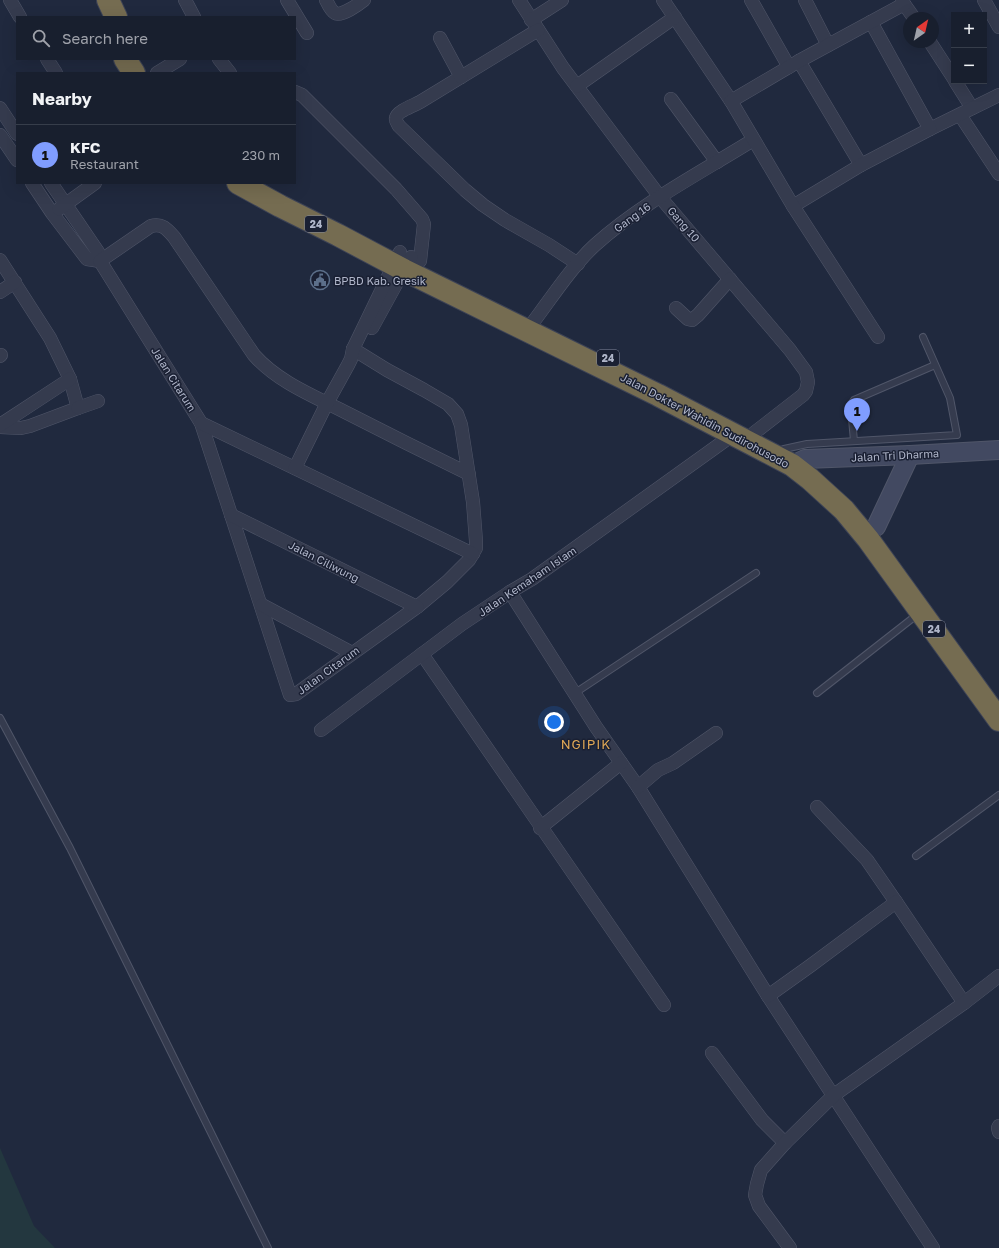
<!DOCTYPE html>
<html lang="en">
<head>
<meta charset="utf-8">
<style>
  body { margin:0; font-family:"Golos Text",sans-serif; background:#212736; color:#f1f3f6 }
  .controls { position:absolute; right:12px; top:12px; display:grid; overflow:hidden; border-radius:0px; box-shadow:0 4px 16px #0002 }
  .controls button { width:36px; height:36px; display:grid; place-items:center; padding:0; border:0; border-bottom:1px solid #363d4a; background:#181f2e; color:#f1f3f6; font:20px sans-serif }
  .compass { position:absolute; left:903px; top:12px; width:36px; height:36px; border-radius:50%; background:#181f2e; box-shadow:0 4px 16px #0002; rotate:34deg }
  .you { position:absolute; left:554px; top:722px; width:14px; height:14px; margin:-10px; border:3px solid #fff; border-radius:50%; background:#1a73e8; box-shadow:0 0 0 6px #1a73e833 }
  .badge { display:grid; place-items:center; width:26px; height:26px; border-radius:50%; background:#809dff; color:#111; font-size:13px; font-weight:700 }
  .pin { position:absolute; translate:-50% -33px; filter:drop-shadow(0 1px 2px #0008) }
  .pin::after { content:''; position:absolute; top:21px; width:14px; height:12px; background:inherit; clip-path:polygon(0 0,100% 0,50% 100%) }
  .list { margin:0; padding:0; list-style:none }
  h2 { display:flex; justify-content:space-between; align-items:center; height:52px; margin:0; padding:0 16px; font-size:17px }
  h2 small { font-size:13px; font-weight:400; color:#9fa2aa }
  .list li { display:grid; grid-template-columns:26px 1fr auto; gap:12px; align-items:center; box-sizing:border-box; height:60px; padding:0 16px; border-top:1px solid #363d4a }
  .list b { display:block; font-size:15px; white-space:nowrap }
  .list p { margin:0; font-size:13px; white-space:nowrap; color:#9fa2aa }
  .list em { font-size:13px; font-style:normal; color:#9fa2aa }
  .icon { flex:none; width:22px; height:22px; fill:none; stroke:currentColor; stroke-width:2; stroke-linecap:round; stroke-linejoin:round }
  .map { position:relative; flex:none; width:999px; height:1248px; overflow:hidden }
  .search { position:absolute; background:#181f2e; box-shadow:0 4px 16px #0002; left:16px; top:16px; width:280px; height:44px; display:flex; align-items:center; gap:10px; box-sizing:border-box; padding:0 14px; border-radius:0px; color:#9fa2aa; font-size:15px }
  .panel { position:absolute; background:#181f2e; box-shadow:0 4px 16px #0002; left:16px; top:72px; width:280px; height:112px; border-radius:0px }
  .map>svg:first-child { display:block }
</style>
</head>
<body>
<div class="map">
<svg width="999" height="1248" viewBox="0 0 999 1248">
  <rect width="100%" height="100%" fill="#20293e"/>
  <path fill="#23373f" d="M0 1148 34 1226 55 1248H0Z"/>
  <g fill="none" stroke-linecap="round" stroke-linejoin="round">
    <defs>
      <g id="lane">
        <path d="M854 441 851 408 852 403 854 400 935 365"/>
        <path d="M784 449 807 444 957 435 950 398 923 337"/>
        <path d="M575 693 756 573"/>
        <path d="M817 693 918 614"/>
        <path d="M0 718 70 848 268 1248"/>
        <path d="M916 856 999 795"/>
      </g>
      <g id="street">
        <path d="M10 0 20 17"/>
        <path d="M185 0 194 17"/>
        <path d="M287 0 307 33"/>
        <path d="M326 0C328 4 331 11 335 13 341 17 359 4 364 0"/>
        <path d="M519 0 563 68 660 197 790 350 806 372 808 382 806 391 803 395 754 433"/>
        <path d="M663 0 731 101"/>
        <path d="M751 0 789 67"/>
        <path d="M805 0 828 45"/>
        <path d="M984 0 999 27"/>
        <path d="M904 4 914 18"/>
        <path d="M531 20 562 0"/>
        <path d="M538 30 420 102C415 105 397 111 396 118 395 121 398 124 399 126L465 190 483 205 505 220 549 245 578 264"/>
        <path d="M440 38 461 77"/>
        <path d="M930 42 954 79"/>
        <path d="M47 59 56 73"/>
        <path d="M219 59 230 73"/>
        <path d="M799 61 861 165"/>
        <path d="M157 73 180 59"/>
        <path d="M955 81 972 108"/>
        <path d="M577 86 675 17"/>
        <path d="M295 92 302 95 396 189 422 219 424 224 420 261"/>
        <path d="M671 99 717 162"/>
        <path d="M0 108 17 134"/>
        <path d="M960 115 999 174"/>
        <path d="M930 129 999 95"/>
        <path d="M0 135 17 160"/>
        <path d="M32 183 52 213 87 259 100 261 98 252 51 183"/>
        <path d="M793 206 861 165 930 129 871 22"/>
        <path d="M59 209 95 183"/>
        <path d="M0 260 50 338 70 379 78 408 30 426 21 428 0 427"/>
        <path d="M0 292 15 282"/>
        <path d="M676 308 688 319 692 320 698 315 730 279"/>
        <path d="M534 321C552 297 573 265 595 245 642 203 700 173 753 140"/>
        <path d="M372 328 411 257"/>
        <path d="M878 337 793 206 731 101 799 61 904 4 902 0"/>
        <path d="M353 349 387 370 424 390 448 404 457 414 461 425 473 502 476 541V548L469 560 447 582 417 607 296 694 290 695 201 423 100 261 151 226C162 223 167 229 174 237L254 355C277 381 311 395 341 410 384 432 426 453 469 474"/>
        <path d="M0 356 1 355"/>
        <path d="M78 408 98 401"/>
        <path d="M201 423 473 554"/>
        <path d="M0 425 70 379"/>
        <path d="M295 468 327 403 348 365 351 359 353 349 400 252"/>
        <path d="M231 515 417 607"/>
        <path d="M510 592 596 727 638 787 768 996 933 1248"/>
        <path d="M262 605 352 653"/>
        <path d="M422 654 664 1005"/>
        <path d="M321 730 462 624 510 592 532 579 734 434"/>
        <path d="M638 787 658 770 673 763 716 733"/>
        <path d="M817 807 867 860 896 902"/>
        <path d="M540 828 621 763"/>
        <path d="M768 996 810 966 896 902 964 1003"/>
        <path d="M712 1053 762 1120 785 1143"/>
        <path d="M999 1126 998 1128 999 1132"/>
        <path d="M790 1248 759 1206 755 1195 757 1184 761 1170 785 1143 834 1095 964 1003 999 976"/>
      </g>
      <g id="secondary">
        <path d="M792 465 805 459 910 455 999 450"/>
        <path d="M876 527 910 455"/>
      </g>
      <g id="highway">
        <path d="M108 0 116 17"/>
        <path d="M125 59 134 73"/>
        <path d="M238 183 280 206 338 235 404 270 658 395 792 465 810 479 844 510 868 539 999 720"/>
      </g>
    </defs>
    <use href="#lane" stroke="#505669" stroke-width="8"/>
    <use href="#street" stroke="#505669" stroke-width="14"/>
    <use href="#secondary" stroke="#505669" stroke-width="20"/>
    <use href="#highway" stroke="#3d4356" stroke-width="24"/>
    <use href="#lane" stroke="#353b4e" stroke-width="6"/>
    <use href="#street" stroke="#353b4e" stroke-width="13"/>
    <use href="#secondary" stroke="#424961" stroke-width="18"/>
    <use href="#highway" stroke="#756c51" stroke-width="22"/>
  </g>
  <defs>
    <symbol id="civic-ring" viewBox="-11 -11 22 22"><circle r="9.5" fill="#1a2033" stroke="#5c6f8a" stroke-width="1.5"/><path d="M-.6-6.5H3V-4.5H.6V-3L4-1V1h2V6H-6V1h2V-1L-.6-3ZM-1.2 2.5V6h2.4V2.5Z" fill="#5c6f8a"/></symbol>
  </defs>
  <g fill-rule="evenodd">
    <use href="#civic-ring" x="309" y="269" width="22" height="22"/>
  </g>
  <g text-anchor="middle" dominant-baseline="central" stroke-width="3" stroke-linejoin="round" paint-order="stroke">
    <g fill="#1a2033" stroke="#83899d" stroke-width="1">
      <rect x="305" y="216" width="22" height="16" rx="3"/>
      <rect x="597" y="350" width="22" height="16" rx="3"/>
      <rect x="923" y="621" width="22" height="16" rx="3"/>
    </g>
    <g font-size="10" font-weight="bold" fill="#b0b6ca">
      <text x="316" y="224">24</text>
      <text x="608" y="358">24</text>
      <text x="934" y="629">24</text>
    </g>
    <g font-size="11" fill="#b0b6ca" stroke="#1a2033">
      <text transform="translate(632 217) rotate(-36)">Gang 16</text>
      <text transform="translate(684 224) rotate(49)">Gang 10</text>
      <text transform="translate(174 379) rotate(58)">Jalan Citarum</text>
      <text transform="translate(705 420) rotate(28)">Jalan Dokter Wahidin Sudirohusodo</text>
      <text transform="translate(895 455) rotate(-3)">Jalan Tri Dharma</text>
      <text transform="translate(324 561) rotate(27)">Jalan Ciliwung</text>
      <text transform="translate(527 581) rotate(-34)">Jalan Kemaham Islam</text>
      <text transform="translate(328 670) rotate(-36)">Jalan Citarum</text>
    </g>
    <g font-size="11" fill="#b0b6ca" stroke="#1a2033" text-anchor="start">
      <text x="334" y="280">BPBD Kab. Gresik</text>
    </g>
    <g font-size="13" letter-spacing="1" fill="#dfa756" stroke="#1a2033">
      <text x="586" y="744">NGIPIK</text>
    </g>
  </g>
</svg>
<div class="controls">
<button>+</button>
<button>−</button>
</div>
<svg class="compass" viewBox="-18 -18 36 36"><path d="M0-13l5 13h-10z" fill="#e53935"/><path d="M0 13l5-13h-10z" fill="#9fa2aa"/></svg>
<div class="you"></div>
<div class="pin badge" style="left:857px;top:431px">1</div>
<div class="search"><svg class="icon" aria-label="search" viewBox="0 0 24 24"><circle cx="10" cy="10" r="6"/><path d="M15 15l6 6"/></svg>Search here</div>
<section class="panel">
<h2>Nearby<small></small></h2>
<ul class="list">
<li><span class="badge">1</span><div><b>KFC</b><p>Restaurant</p></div><em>230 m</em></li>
</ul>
</section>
</div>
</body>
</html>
